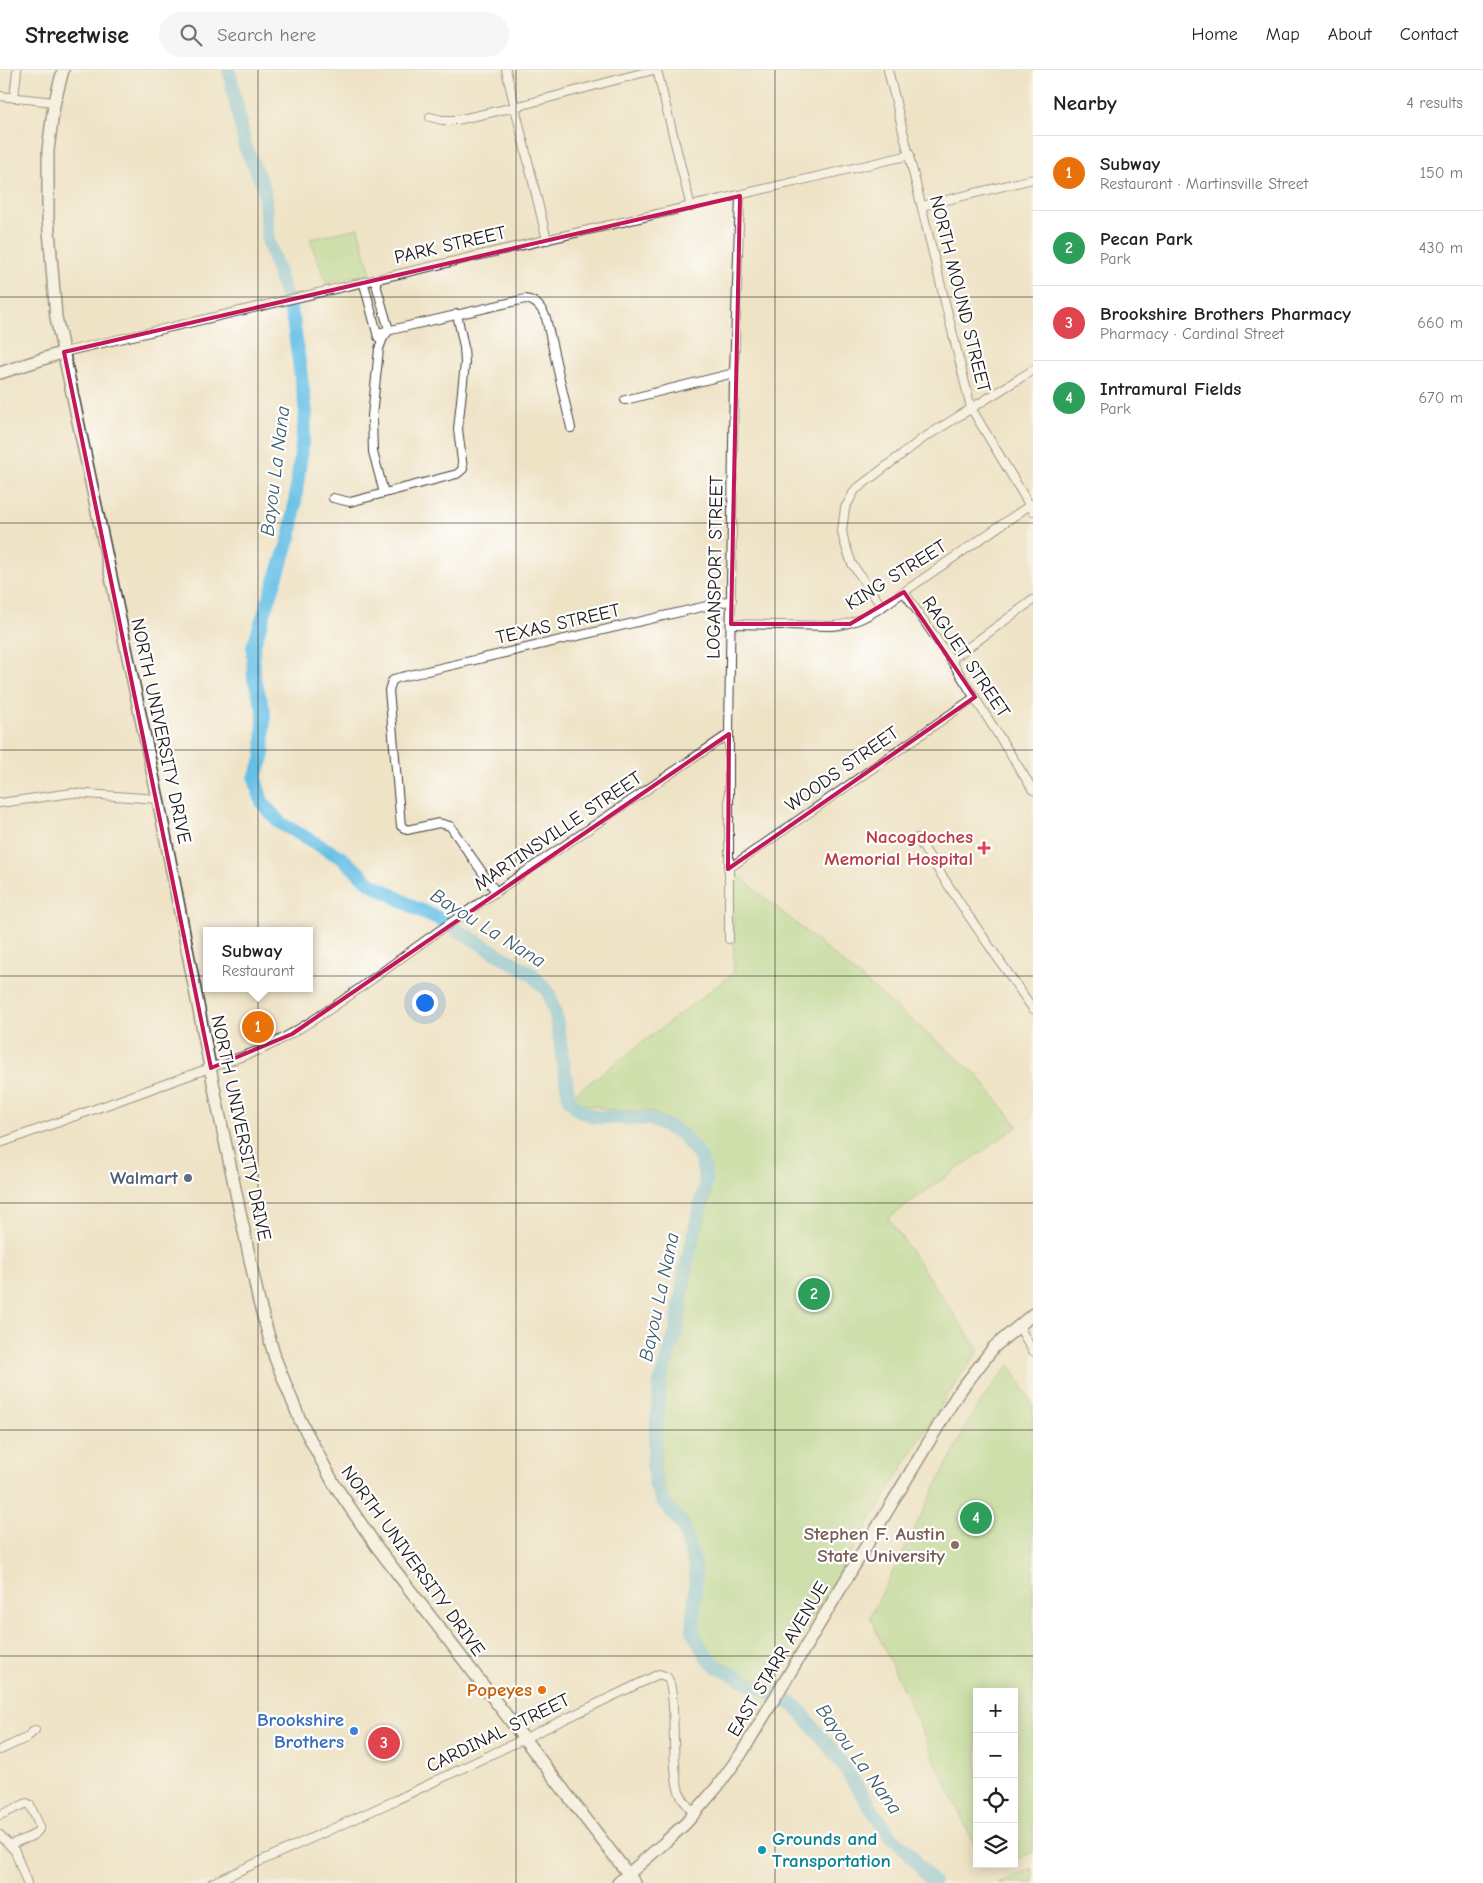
<!DOCTYPE html>
<html lang="en">
<head>
<meta charset="utf-8">
<style>
  body { margin:0; font-family:"Comic Neue",sans-serif; background:#f6f6f6; color:#222 }
  .controls { position:absolute; right:15px; bottom:15px; display:grid; overflow:hidden; border-radius:0px; box-shadow:0 2px 12px #0003 }
  .controls button { width:45px; height:45px; display:grid; place-items:center; padding:0; border:0; border-bottom:1px solid #e0e0e0; background:#fff; color:#222; font:25px sans-serif }
  .you { position:absolute; left:424px; top:932px; width:18px; height:18px; margin:-12px; border:4px solid #fff; border-radius:50%; background:#1a73e8; box-shadow:0 0 0 8px #1a73e833 }
  .badge { display:grid; place-items:center; width:32px; height:32px; border-radius:50%; background:#b45309; color:#fff; font-size:16px; font-weight:700 }
  .pin { position:absolute; translate:-50% -50%; border:2px solid #fff; box-shadow:0 1px 5px #0006 }
  .popup { position:absolute; left:203px; top:857px; width:110px; height:65px; box-sizing:border-box; display:grid; place-content:center; border-radius:0px; background:#fff; filter:drop-shadow(0 1px 4px #0005); font-size:16px; white-space:nowrap; color:#767676 }
  .popup b { font-size:19px; color:#222 }
  .popup::after { content:''; position:absolute; left:50%; top:100%; margin-left:-10px; border:10px solid transparent; border-top-color:#fff }
  .list { margin:0; padding:0; list-style:none }
  h2 { display:flex; justify-content:space-between; align-items:center; height:65px; margin:0; padding:0 20px; font-size:21px }
  h2 small { font-size:16px; font-weight:400; color:#767676 }
  .list li { display:grid; grid-template-columns:32px 1fr auto; gap:15px; align-items:center; box-sizing:border-box; height:75px; padding:0 20px; border-top:1px solid #e0e0e0 }
  .list b { display:block; font-size:19px; white-space:nowrap }
  .list p { margin:0; font-size:16px; white-space:nowrap; color:#767676 }
  .list em { font-size:16px; font-style:normal; color:#767676 }
  .icon { flex:none; width:28px; height:28px; fill:none; stroke:currentColor; stroke-width:2; stroke-linecap:round; stroke-linejoin:round }
  .map { position:relative; flex:none; width:1033px; height:1813px; overflow:hidden }
  header { display:flex; align-items:center; gap:30px; box-sizing:border-box; height:70px; padding:0 25px; background:#fff; border-bottom:1px solid #e0e0e0 }
  header strong { font-size:24px }
  nav { display:flex; gap:28px; margin-inline-start:auto; font-size:18px }
  .search { width:350px; height:45px; background:#f6f6f6; display:flex; align-items:center; gap:12px; box-sizing:border-box; padding:0 18px; border-radius:28px; color:#767676; font-size:19px }
  main { display:flex }
  aside { flex:1; background:#fff }
  .map>svg:first-child { display:block }
</style>
</head>
<body>
<header>
<strong>Streetwise</strong>
<div class="search"><svg class="icon" aria-label="search" viewBox="0 0 24 24"><circle cx="10" cy="10" r="6"/><path d="M15 15l6 6"/></svg>Search here</div>
<nav><a>Home</a><a>Map</a><a>About</a><a>Contact</a></nav>
</header>
<main>
<div class="map">
<svg width="1033" height="1813" viewBox="0 0 1033 1813">
  <rect width="100%" height="100%" fill="#fff"/>
  <filter id="ink" filterUnits="userSpaceOnUse"><feTurbulence type="fractalNoise" baseFrequency=".02" numOctaves="2"/><feDisplacementMap in="SourceGraphic" scale="10" xChannelSelector="R" yChannelSelector="G"/><feConvolveMatrix kernelMatrix="1 2 1 2 8 2 1 2 1" color-interpolation-filters="sRGB"/></filter>
  <filter id="wash" filterUnits="userSpaceOnUse"><feTurbulence type="fractalNoise" baseFrequency=".0096" numOctaves="4" result="noise"/><feDisplacementMap in="SourceGraphic" scale="20" xChannelSelector="R" yChannelSelector="G"/><feGaussianBlur stdDeviation="1.12" result="paint"/><feColorMatrix in="noise" values="0 0 0 0 0 0 0 0 0 0 0 0 0 0 0 0 0 1.4 0 .05"/><feComposite in="paint" operator="in"/></filter>
  <g filter="url(#wash)">
    <rect width="100%" height="100%" fill="#efe3c6"/>
    <g fill="#a6da89" stroke="#617b52">
      <path d="M358 158 371 204 326 213 310 169Z"/>
      <path d="M733 801 976 1004 1018 1056 888 1148 979 1281 940 1336 771 1615C754 1607 725 1597 712 1583 706 1576 701 1565 697 1555L701 1499 688 1450 671 1434 665 1421 660 1401 663 1349 661 1334 666 1310 684 1257 693 1192 711 1123 710 1096 700 1076 682 1057 651 1041H615L584 1034 572 1026 734 903Z"/>
      <path d="M1010 1295 1033 1335V1782L1014 1790V1622H977V1781L870 1547 970 1349 989 1320Z"/>
      <path d="M1031 1799H1033V1813H998Z"/>
    </g>
    <g fill="none" stroke-linecap="round" stroke-linejoin="round">
      <path stroke="#66bfe4" stroke-width="14" d="M229 0 245 76 264 118 268 170 293 249 306 342 291 464 253 577 254 608 264 641 263 688 255 708 262 732 280 753 342 788 369 812 417 839 436 847 533 905 549 923 556 946 569 1029 579 1040 595 1047 650 1049 682 1064 701 1088 706 1112 685 1200 677 1258 660 1312 653 1397 655 1413 662 1430 683 1456 696 1499 693 1562 707 1588 719 1598 796 1636 835 1684 888 1763 910 1784 933 1813"/>
    </g>
  </g>
  <g filter="url(#ink)">
    <g fill="none" stroke-linecap="round" stroke-linejoin="round">
      <defs>
        <g id="street">
          <path d="M506 0 547 170"/>
          <path d="M657 0 691 137"/>
          <path d="M888 0 971 338 1033 441"/>
          <path d="M0 26 54 32"/>
          <path d="M14 28 17 0"/>
          <path d="M430 47 442 50H457L515 37 653 0"/>
          <path d="M922 136 1033 109"/>
          <path d="M375 211 389 260 383 268 379 279 372 346 373 382 384 423"/>
          <path d="M364 214 378 267"/>
          <path d="M378 263 525 229C536 230 542 238 546 248L571 358"/>
          <path d="M64 282 910 85"/>
          <path d="M625 330 734 303"/>
          <path d="M333 428 350 432 457 404 463 399 458 359 465 293 464 277 457 244"/>
          <path d="M904 522 951 590 1033 720"/>
          <path d="M882 537 852 494 844 471 842 461 845 438 855 420 922 369 1033 300"/>
          <path d="M731 554 833 556C853 554 866 547 882 537L1033 433"/>
          <path d="M951 590 1033 530"/>
          <path d="M0 733 72 723 158 729"/>
          <path d="M917 768 968 845 1033 939"/>
          <path d="M728 799 975 627"/>
          <path d="M496 822 450 756 439 753 407 760 401 756 389 620 392 611 397 608 732 530"/>
          <path d="M729 869V664L734 303 740 126"/>
          <path d="M0 1073 263 979C328 946 384 899 443 858 537 793 634 729 729 664"/>
          <path d="M1018 1255 1033 1281"/>
          <path d="M0 1680 26 1668 35 1660"/>
          <path d="M0 1745 27 1733 30 1735 40 1757C37 1767 20 1770 11 1774"/>
          <path d="M0 1765 15 1781 27 1813"/>
          <path d="M212 1813 396 1730 659 1604 667 1607C678 1621 670 1697 679 1721 682 1730 689 1737 694 1744"/>
        </g>
        <g id="secondary">
          <path d="M63 0 54 35 48 80V148L56 247 158 729 217 1033 259 1232 275 1288 300 1350 334 1414 377 1477 635 1813"/>
          <path d="M0 303 64 282"/>
          <path d="M618 1813 663 1774 686 1753 717 1717 741 1684 957 1325 994 1277 1033 1244"/>
        </g>
      </defs>
      <use href="#street" stroke="#3c3a36" stroke-width="10"/>
      <use href="#secondary" stroke="#3c3a36" stroke-width="14"/>
      <use href="#street" stroke="#fff" stroke-width="8"/>
      <use href="#secondary" stroke="#fff" stroke-width="11"/>
    </g>
  </g>
  <path d="M0 0H1033V1813H0ZM740 126 731 554H850L904 522 975 627 728 799 729 664 292 964 211 998 64 282Z" fill="#efe3c6" fill-opacity=".55" fill-rule="evenodd"/>
  <path fill="none" stroke="#c2185b" stroke-width="4" stroke-linejoin="round" d="M740 126 731 554H850L904 522 975 627 728 799 729 664 292 964 211 998 64 282Z"/>
  <path fill="none" stroke="#1c1c1c" stroke-width="1" stroke-opacity="0.55" d="M258 0V1813M516 0V1813M775 0V1813M0 227H1033M0 453H1033M0 680H1033M0 906H1033M0 1133H1033M0 1360H1033M0 1586H1033"/>
  <path fill="#e0444e" stroke="#fff" stroke-width="2" d="M981.5 770.5h5v5h5v5h-5v5h-5v-5h-5v-5h5z"/>
  <circle fill="#5c6f8a" stroke="#fff" stroke-width="2" cx="188" cy="1108" r="5"/>
  <circle fill="#8d6e63" stroke="#fff" stroke-width="2" cx="955" cy="1475" r="5"/>
  <circle fill="#e8710a" stroke="#fff" stroke-width="2" cx="542" cy="1620" r="5"/>
  <circle fill="#3f7fe0" stroke="#fff" stroke-width="2" cx="354" cy="1661" r="5"/>
  <circle fill="#0f9aa8" stroke="#fff" stroke-width="2" cx="762" cy="1780" r="5"/>
  <g text-anchor="middle" dominant-baseline="central" stroke-width="4.5" stroke-linejoin="round" paint-order="stroke">
    <g font-size="19" fill="#1c1c1c" stroke="#fff">
      <text transform="translate(450 175) rotate(-13)">PARK STREET</text>
      <text transform="translate(960 224) rotate(76)">NORTH MOUND STREET</text>
      <text transform="translate(715 497) rotate(-89)">LOGANSPORT STREET</text>
      <text transform="translate(896 505) rotate(-32)">KING STREET</text>
      <text transform="translate(558 554) rotate(-13)">TEXAS STREET</text>
      <text transform="translate(966 587) rotate(56)">RAGUET STREET</text>
      <text transform="translate(161 661) rotate(78)">NORTH UNIVERSITY DRIVE</text>
      <text transform="translate(842 699) rotate(-35)">WOODS STREET</text>
      <text transform="translate(558 761) rotate(-34)">MARTINSVILLE STREET</text>
      <text transform="translate(241 1058) rotate(78)">NORTH UNIVERSITY DRIVE</text>
      <text transform="translate(413 1491) rotate(54)">NORTH UNIVERSITY DRIVE</text>
      <text transform="translate(778 1589) rotate(-59)">EAST STARR AVENUE</text>
      <text transform="translate(498 1663) rotate(-26)">CARDINAL STREET</text>
    </g>
    <g font-size="19" font-weight="bold" fill="#be3a42" stroke="#fff" text-anchor="end">
      <text x="973" y="767">Nacogdoches<tspan x="973" dy="22">Memorial Hospital</tspan></text>
    </g>
    <g font-size="19" font-weight="bold" fill="#4e5e75" stroke="#fff" text-anchor="end">
      <text x="178" y="1108">Walmart</text>
    </g>
    <g font-size="19" font-weight="bold" fill="#785e54" stroke="#fff" text-anchor="end">
      <text x="945" y="1464">Stephen F. Austin<tspan x="945" dy="22">State University</tspan></text>
    </g>
    <g font-size="19" font-weight="bold" fill="#c56008" stroke="#fff" text-anchor="end">
      <text x="532" y="1620">Popeyes</text>
    </g>
    <g font-size="19" font-weight="bold" fill="#366cbe" stroke="#fff" text-anchor="end">
      <text x="344" y="1650">Brookshire<tspan x="344" dy="22">Brothers</tspan></text>
    </g>
    <g font-size="19" font-weight="bold" fill="#0d838f" stroke="#fff" text-anchor="start">
      <text x="772" y="1769">Grounds and<tspan x="772" dy="22">Transportation</tspan></text>
    </g>
    <g font-size="20" font-style="italic" fill="#3a5d6c" stroke="#fff">
      <text transform="translate(275 401) rotate(-83)">Bayou La Nana</text>
      <text transform="translate(488 858) rotate(32)">Bayou La Nana</text>
      <text transform="translate(659 1227) rotate(-78)">Bayou La Nana</text>
      <text transform="translate(859 1689) rotate(54)">Bayou La Nana</text>
    </g>
  </g>
</svg>
<div class="controls">
<button>+</button>
<button>−</button>
<button><svg class="icon" aria-label="locate" viewBox="0 0 24 24"><circle cx="12" cy="12" r="6"/><path d="M12 2v4M12 18v4M2 12h4M18 12h4"/></svg></button>
<button><svg class="icon" aria-label="layers" viewBox="0 0 24 24"><path d="M12 4l9 5-9 5-9-5zM3 14l9 5 9-5"/></svg></button>
</div>
<div class="you"></div>
<div class="pin badge" style="left:258px;top:957px;background:#e8710a">1</div>
<div class="popup"><b>Subway</b>Restaurant</div>
<div class="pin badge" style="left:814px;top:1224px;background:#2e9e5b">2</div>
<div class="pin badge" style="left:384px;top:1673px;background:#e0444e">3</div>
<div class="pin badge" style="left:976px;top:1448px;background:#2e9e5b">4</div>
</div>
<aside>
<h2>Nearby<small>4 results</small></h2>
<ul class="list">
<li><span class="badge" style="background:#e8710a">1</span><div><b>Subway</b><p>Restaurant · Martinsville Street</p></div><em>150 m</em></li>
<li><span class="badge" style="background:#2e9e5b">2</span><div><b>Pecan Park</b><p>Park</p></div><em>430 m</em></li>
<li><span class="badge" style="background:#e0444e">3</span><div><b>Brookshire Brothers Pharmacy</b><p>Pharmacy · Cardinal Street</p></div><em>660 m</em></li>
<li><span class="badge" style="background:#2e9e5b">4</span><div><b>Intramural Fields</b><p>Park</p></div><em>670 m</em></li>
</ul>
</aside>
</main>
</body>
</html>
